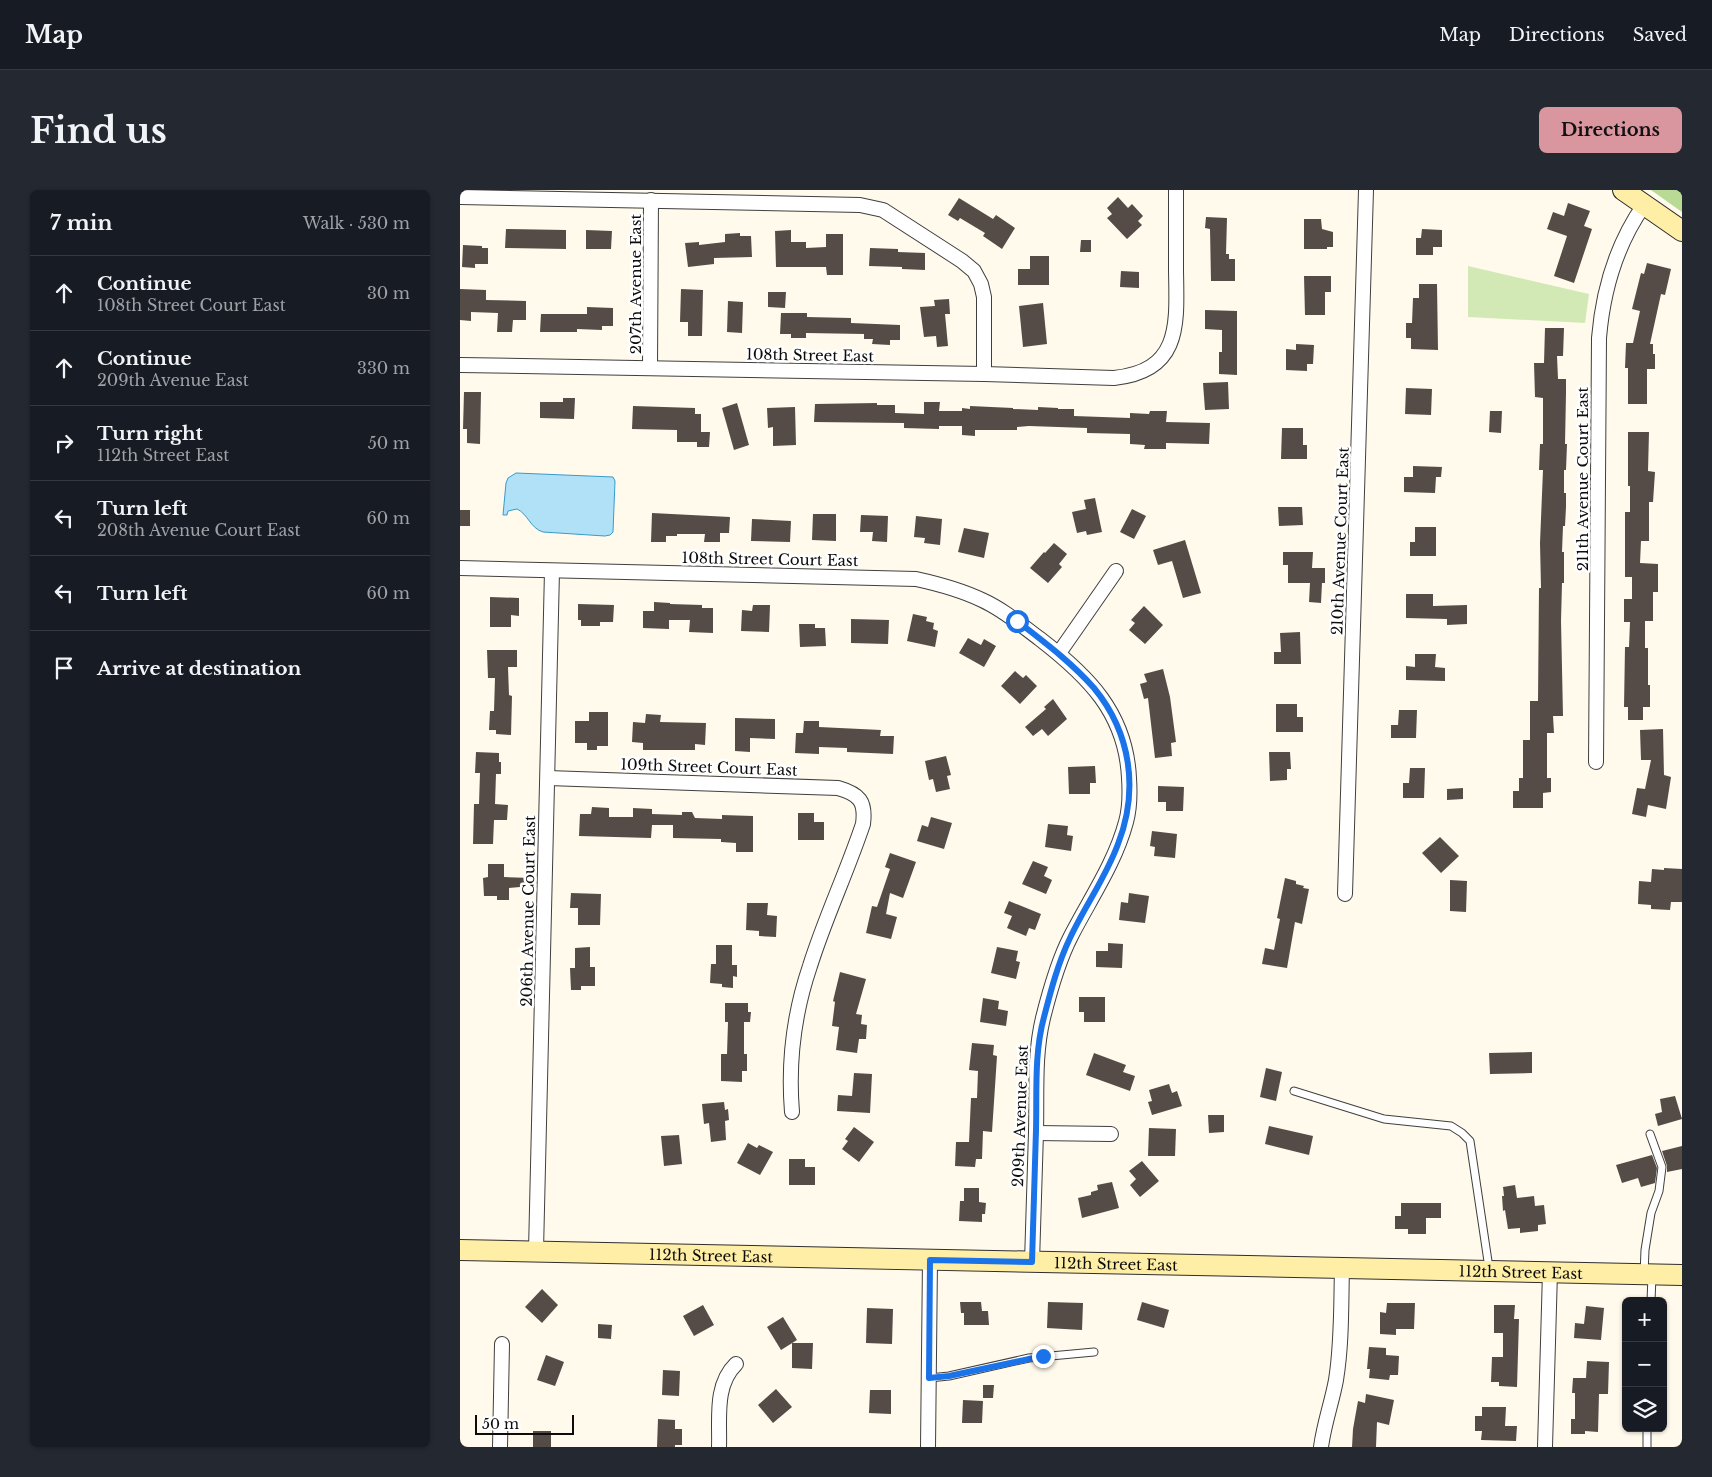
<!DOCTYPE html>
<html lang="en">
<head>
<meta charset="utf-8">
<style>
  body { margin:0; font-family:"Libre Baskerville",serif; background:#242831; color:#f1f3f6 }
  .controls { position:absolute; right:15px; bottom:15px; display:grid; overflow:hidden; border-radius:8px; box-shadow:0 1px 4px #0004 }
  .controls button { width:45px; height:45px; display:grid; place-items:center; padding:0; border:0; border-bottom:1px solid #363941; background:#171b24; color:#f1f3f6; font:25px sans-serif }
  .scale { position:absolute; left:15px; bottom:12px; width:99px; box-sizing:border-box; padding-left:5px; border:2px solid #0c0c0c; border-top:0; font-size:14px; line-height:18px; white-space:nowrap; color:#0c0c0c; -webkit-text-stroke:4px #fff; paint-order:stroke }
  .stop { position:absolute; width:15px; height:15px; margin:-11px; border:4px solid #1a73e8; border-radius:50%; background:#fff }
  .stop.end { background:#1a73e8; border-color:#fff; box-shadow:0 1px 5px #0008 }
  .list { margin:0; padding:0; list-style:none }
  h2 { display:flex; justify-content:space-between; align-items:center; height:65px; margin:0; padding:0 20px; font-size:21px }
  h2 small { font-size:16px; font-weight:400; color:#9ea1a6 }
  .list li { display:grid; grid-template-columns:32px 1fr auto; gap:15px; align-items:center; box-sizing:border-box; height:75px; padding:0 20px; border-top:1px solid #363941 }
  .list b { display:block; font-size:19px; white-space:nowrap }
  .list p { margin:0; font-size:16px; white-space:nowrap; color:#9ea1a6 }
  .list em { font-size:16px; font-style:normal; color:#9ea1a6 }
  .icon { flex:none; width:28px; height:28px; fill:none; stroke:currentColor; stroke-width:2; stroke-linecap:round; stroke-linejoin:round }
  .map { position:relative; flex:none; width:1222px; height:1257px; overflow:hidden; border-radius:8px }
  header { display:flex; align-items:center; gap:30px; box-sizing:border-box; height:70px; padding:0 25px; background:#171b24; border-bottom:1px solid #363941 }
  header strong { font-size:24px }
  nav { display:flex; gap:28px; margin-inline-start:auto; font-size:18px }
  .intro { display:flex; align-items:center; justify-content:space-between; box-sizing:border-box; height:120px; padding:0 30px }
  h1 { margin:0; font-size:35px }
  .button { padding:12px 22px; border-radius:8px; background:#d9969f; color:#111; font-size:18px; font-weight:700 }
  main { display:flex; gap:30px; padding:0 30px }
  aside { flex:1; background:#171b24; border-radius:8px; box-shadow:0 1px 4px #0004 }
  .map>svg:first-child { display:block }
</style>
</head>
<body>
<header>
<strong>Map</strong>
<nav><a>Map</a><a>Directions</a><a>Saved</a></nav>
</header>
<div class="intro"><h1>Find us</h1><a class="button">Directions</a></div>
<main>
<aside>
<h2>7 min<small>Walk · 530 m</small></h2>
<ul class="list">
<li><svg class="icon" aria-label="ahead" viewBox="0 0 24 24"><path d="M12 20V5M6 11l6-6 6 6"/></svg><div><b>Continue</b><p>108th Street Court East</p></div><em>30 m</em></li>
<li><svg class="icon" aria-label="ahead" viewBox="0 0 24 24"><path d="M12 20V5M6 11l6-6 6 6"/></svg><div><b>Continue</b><p>209th Avenue East</p></div><em>330 m</em></li>
<li><svg class="icon" aria-label="right" viewBox="0 0 24 24"><path d="M7 20v-9h11M14 6l5 5-5 5"/></svg><div><b>Turn right</b><p>112th Street East</p></div><em>50 m</em></li>
<li><svg class="icon" aria-label="left" viewBox="0 0 24 24"><path d="M17 20v-9H6M10 6l-5 5 5 5"/></svg><div><b>Turn left</b><p>208th Avenue Court East</p></div><em>60 m</em></li>
<li><svg class="icon" aria-label="left" viewBox="0 0 24 24"><path d="M17 20v-9H6M10 6l-5 5 5 5"/></svg><div><b>Turn left</b></div><em>60 m</em></li>
<li><svg class="icon" aria-label="arrive" viewBox="0 0 24 24"><path d="M6 21V4h12l-3 4 3 4H6"/></svg><div><b>Arrive at destination</b></div></li>
</ul>
</aside>
<div class="map">
<svg width="1222" height="1257" viewBox="0 0 1222 1257">
  <rect width="100%" height="100%" fill="#fffaeb"/>
  <path fill="#d3e9b5" d="M1008 76 1129 104 1125 133 1008 127Z"/>
  <path fill="#b8da95" d="M1191 0H1222V22Z"/>
  <path fill="#b0e1f6" stroke="#379bcd" d="M56 283 153 287 155 291 153 342 150 345 145 346 83 342C70 338 68 324 57 319L48 321 47 325H43L46 293 48 288Z"/>
  <g fill="#554c48">
    <path d="M658 7 668 18 672 14 683 26 678 31 682 35 667 49 647 28 652 24 647 18Z"/>
    <path d="M499 8 533 29 536 25 555 38 542 59 523 46 525 43 500 28 498 31 488 25Z"/>
    <path d="M1108 13 1130 21 1124 36 1132 39 1114 93 1094 86 1107 46 1087 39 1093 22 1104 26Z"/>
    <path d="M746 27 767 28 766 64H769V69H775V91H751L750 39 745 38Z"/>
    <path d="M844 29H861L862 39 873 42V57H867V59H844Z"/>
    <path d="M46 39 106 40V59L45 58Z"/>
    <path d="M962 39 982 40V57H973V65H956V48H961Z"/>
    <path d="M126 40 152 41 151 59H126Z"/>
    <path d="M331 40V52H346V58L366 57V44H383V85H367L366 77H316L315 41Z"/>
    <path d="M280 43V46H291L292 67 254 68V74L228 77 225 53 239 52V55L265 52V44Z"/>
    <path d="M621 50H631V62H620Z"/>
    <path d="M3 55 22 56V58H28V74H15V78L2 77Z"/>
    <path d="M410 58 438 59V62L465 63V80L442 79V77L409 76Z"/>
    <path d="M570 66H589V95H558V79H570Z"/>
    <path d="M1187 73 1211 79 1205 105 1201 104 1190 154H1193V164H1195V179H1187V214H1168V178H1165L1166 153H1173L1180 121 1172 119 1181 83 1184 84Z"/>
    <path d="M661 81 679 82V98L660 97Z"/>
    <path d="M844 86H871V102H865V125H845Z"/>
    <path d="M959 94H977L978 160 951 159V148H946V133H952L953 108H959Z"/>
    <path d="M0 99 26 100V110L66 111V130H53L52 142H37L38 123 11 122V131L0 130Z"/>
    <path d="M221 99 243 100 242 146H228V132H220Z"/>
    <path d="M308 102H326L325 118 308 117Z"/>
    <path d="M489 109 490 124H485L488 156 477 157 476 146 464 147 460 117 475 116 474 110Z"/>
    <path d="M268 111 283 112 282 143 267 142Z"/>
    <path d="M583 113 587 154 563 157 559 116Z"/>
    <path d="M127 117 153 118V136H142V140L117 139V142H80L81 124H127Z"/>
    <path d="M745 120 777 121V185L759 184V162H762V140L745 139Z"/>
    <path d="M321 123H347V127L391 128V133L440 135V150H430V155L412 154 413 149H404V144L346 143V148H331V144H320Z"/>
    <path d="M1085 138H1104L1103 166H1097L1098 189H1106V203L1105 254H1107L1106 280H1104V303H1106V317L1105 336H1103L1102 362H1104V393H1102L1101 431 1103 526H1093L1094 543H1087V588H1091V602L1083 603V618H1053V601H1059V588H1063V550H1070V511H1078L1079 398H1081L1080 353 1083 280H1079L1080 254H1083V208L1075 207 1074 173H1084Z"/>
    <path d="M836 154 854 155 853 174H847V181L826 180V159L836 160Z"/>
    <path d="M768 192 769 219 745 220 743 193Z"/>
    <path d="M946 198 972 199 971 225 945 224Z"/>
    <path d="M4 202H21L20 254 7 253V239H3Z"/>
    <path d="M103 208H115L114 229 80 228V212H103Z"/>
    <path d="M464 212H480L479 221H502V218L510 219V216L553 218V219L578 220V217L598 218V219H614V226L670 228V223L689 224 690 221H707L706 232 750 233 749 254 706 253V259H684L685 255 670 254V244L627 243V238L569 236 557 237V240H515V246L502 245V236H479V239L444 238V233L354 232 355 214 417 213V215H435V223L464 224Z"/>
    <path d="M277 213 289 255 274 260 262 218Z"/>
    <path d="M173 216 235 218V224H241V242H250L249 257H237V252H217V240L172 239Z"/>
    <path d="M335 217 336 255 313 256V237L308 238 307 218Z"/>
    <path d="M1030 221H1042L1041 243 1029 242Z"/>
    <path d="M822 238H843V255H847V269H821Z"/>
    <path d="M1168 242H1189L1188 281 1195 282 1193 312H1189V351H1181L1180 373 1198 374V402H1193V431H1185V458H1188V495H1190V517H1183V530H1168V517H1164L1165 457H1169L1170 432H1164V409H1172V387H1165V322H1170V296H1168Z"/>
    <path d="M953 276 982 277 981 287H976L975 303 944 302V287H953Z"/>
    <path d="M635 308 642 342 627 345 626 341 617 343 612 322 626 319 624 310Z"/>
    <path d="M818 317H842L843 335 819 336Z"/>
    <path d="M672 319 686 326 674 349 660 342Z"/>
    <rect x="0" y="320" width="10" height="16"/>
    <path d="M192 323 270 327 269 343H260V352H244L245 344H217V346H206V352H191Z"/>
    <path d="M353 324H376V351L352 350Z"/>
    <path d="M401 325 428 326 427 352 412 351 413 342H400Z"/>
    <path d="M456 326 482 329 480 355 464 353 465 348 454 347Z"/>
    <path d="M292 329 331 331 330 352 291 351Z"/>
    <path d="M955 337H976V366H950V352H955Z"/>
    <path d="M504 338 529 343 524 368 498 362Z"/>
    <path d="M725 350 741 403 723 408 712 371 698 375 693 360Z"/>
    <path d="M594 353 607 364 599 374 602 377 588 393 570 378 584 362 585 363Z"/>
    <path d="M823 362H853L852 378H865V393H862L861 413 849 412 850 393H828V375H823Z"/>
    <path d="M946 404H973V416L1007 415V434L987 435V429L946 428Z"/>
    <path d="M30 407 59 408V426L51 425V437H30Z"/>
    <path d="M194 412 210 413V414L242 415V418H253V443L229 442 230 430H209V439L183 438V421H194Z"/>
    <path d="M118 414 154 415 153 432H140V436H121V430H118Z"/>
    <path d="M293 415H310L309 442 281 441 282 420 292 421Z"/>
    <path d="M684 416 703 435 685 454 669 440 675 433 671 430Z"/>
    <path d="M453 424 467 427 466 431 474 433 473 439 478 441 475 457 447 451Z"/>
    <path d="M391 429 429 430 428 454 391 453Z"/>
    <path d="M339 434H355V438H365L366 456 340 457Z"/>
    <path d="M840 442 841 474H814V462H821L820 443Z"/>
    <path d="M508 448 521 455 524 449 536 456 524 477 499 463Z"/>
    <path d="M27 460H57V477H48L49 505 52 506 51 545 36 544V540H29L30 521H34L35 488H28Z"/>
    <path d="M955 464H976L975 477 985 478V491L946 490V476L955 477Z"/>
    <path d="M703 479 710 507 716 552 711 553 712 566 695 568 688 508 684 509 680 494 687 492 684 484Z"/>
    <path d="M555 481 563 488 566 485 577 496 560 514 541 496Z"/>
    <path d="M593 509 607 529 588 546 582 539 573 546 565 537 586 519 584 517Z"/>
    <path d="M816 514H837V527H843V542H816Z"/>
    <path d="M939 520H957L956 548H931V535H938Z"/>
    <path d="M129 522H148V556H137V560H127V553H115V531H129Z"/>
    <path d="M186 524 201 525 200 532 246 533 245 555 235 554V560H183V553L172 552 173 532 185 533Z"/>
    <path d="M275 528 315 529V549L290 548V562L275 561Z"/>
    <path d="M344 531H359V537L421 540 420 546H434L433 564 387 562V558L359 557V564L335 563 336 543H343Z"/>
    <path d="M1203 539 1204 585 1211 587 1206 619 1188 615 1186 627 1172 624 1177 598 1185 599 1191 570H1181L1180 540Z"/>
    <path d="M16 562 39 563V572H41V584H36L35 614 48 615 47 630H34L33 654H13L14 614H19L20 583H15Z"/>
    <path d="M809 562H830L831 579H827V590L810 591Z"/>
    <path d="M486 566 491 585 487 586 490 599 476 602 473 589 469 590 465 571Z"/>
    <path d="M635 576 636 593H630V604H609L608 577Z"/>
    <path d="M950 578H965L964 608H943V593H949Z"/>
    <path d="M698 596 724 597 723 621H706V612H698Z"/>
    <path d="M1003 598V609L987 610V599Z"/>
    <path d="M132 617 149 618V627H173V618L192 619V624L222 625V622H232L235 628 262 629V625L293 626V662H276V653L261 652V649L213 648V635H192L191 648 119 646 120 624H131Z"/>
    <path d="M338 623H354V632H364V650H338Z"/>
    <path d="M471 627 492 633 484 659 457 651 462 635 468 637Z"/>
    <path d="M588 634 608 636 607 645 613 646 611 661 585 657Z"/>
    <path d="M692 641 717 644 715 668 694 666 695 657 690 656Z"/>
    <path d="M980 647 999 666 981 683 962 663Z"/>
    <path d="M430 663 456 672 443 708 430 703 426 724 437 727 431 749 406 743 412 716 417 717 430 679 425 677Z"/>
    <path d="M573 671 588 677 584 686 592 690 586 704 562 694Z"/>
    <path d="M28 674H44V687L71 688V696L49 698V710H37V706H24L23 688 28 687Z"/>
    <path d="M1204 678 1222 679V712H1211L1210 720 1191 719V715L1178 714 1179 691 1191 692 1192 679 1204 680Z"/>
    <path d="M825 688 836 691V694L844 696 843 698 849 699 842 734 835 732 827 778 802 774 805 758 814 760 820 729 817 728Z"/>
    <path d="M990 690 1007 691 1006 722 990 721Z"/>
    <path d="M111 703 141 704 140 735H118V718H110Z"/>
    <path d="M669 703 689 706 685 733 659 730 661 712 668 713Z"/>
    <path d="M549 711 581 724 575 740 569 738 566 746 547 738 552 726 544 723Z"/>
    <path d="M287 713H308L307 725 317 726 316 747 299 746V741L286 740Z"/>
    <path d="M648 753 663 754 662 778 636 777V761H648Z"/>
    <path d="M256 755H272V775H277V787L273 786V798L262 797V794L250 793 251 774H256Z"/>
    <path d="M130 757V777H135V796H121V800H111L110 778H115V758Z"/>
    <path d="M537 757 558 761 556 771 560 772 556 789 531 783Z"/>
    <path d="M380 782 406 789 396 824 402 825 401 834 407 835 406 849H399L397 863 376 860 379 837 372 836 375 812 373 811Z"/>
    <path d="M619 807H645V832H624V822H619Z"/>
    <path d="M523 808 539 811 538 819 548 821 546 836 520 832Z"/>
    <path d="M265 813H288V822H291L290 832H284V864H287V881H282V892L261 891V864H267L268 832H265Z"/>
    <path d="M512 853 534 855 533 865 537 866 532 942 523 941 522 969H516L515 977 495 976 496 952H509L511 908H517L518 881 509 880Z"/>
    <path d="M1072 862V883L1030 884 1029 863Z"/>
    <path d="M634 863 666 875 663 882 675 886 670 901 626 885Z"/>
    <path d="M806 878 822 882 816 911 800 907Z"/>
    <path d="M394 883 412 884 410 923 377 921 378 905 392 906Z"/>
    <path d="M709 894 712 903 717 901 722 916 692 925 688 912 692 911 689 900Z"/>
    <path d="M1215 906 1222 929 1198 936 1195 924 1202 922 1200 909Z"/>
    <path d="M264 912 265 920 268 919 269 930 265 931 266 950 251 952 249 933 244 934 242 914Z"/>
    <path d="M748 925H764V942L749 943Z"/>
    <path d="M809 936 853 946 849 965 805 954Z"/>
    <path d="M394 937 414 952 399 972 382 959 388 951 385 949Z"/>
    <path d="M689 938 716 939 715 966H688Z"/>
    <path d="M219 945 222 974 204 976 201 946Z"/>
    <path d="M288 953 297 958 299 955 313 962 300 985 277 973Z"/>
    <path d="M1222 956V979L1207 982V976L1202 961Z"/>
    <path d="M1192 965 1197 978 1195 993 1181 997 1178 988 1162 993 1156 975Z"/>
    <path d="M329 969H345V977H355V995H329Z"/>
    <path d="M682 971 699 991 680 1007 670 995 676 989 669 981Z"/>
    <path d="M652 992 659 1018 622 1028 618 1008 631 1005V1002L638 1000 637 995Z"/>
    <path d="M1055 995 1057 1008 1074 1006 1075 1016 1084 1015 1086 1034 1078 1035V1041L1060 1043V1038L1048 1039 1045 1020 1043 1021 1042 1006H1044L1043 997Z"/>
    <path d="M504 998H519V1012L526 1013 525 1024H522V1032L499 1031 500 1011H504Z"/>
    <path d="M941 1013H981V1028H966V1044H948V1039H935V1026H941Z"/>
    <path d="M82 1099 98 1115 82 1133 65 1117Z"/>
    <path d="M500 1112H521L522 1121H528L529 1135H504V1123H501Z"/>
    <path d="M588 1112 623 1113 622 1140 587 1138Z"/>
    <path d="M682 1112 709 1120 704 1138 677 1130Z"/>
    <path d="M927 1113H955L954 1139H936V1145L920 1144V1122L926 1123Z"/>
    <path d="M243 1115 254 1135 234 1146 223 1126Z"/>
    <path d="M1034 1115H1055L1054 1129H1059L1057 1197 1039 1196V1192H1031L1032 1167H1043V1143H1034Z"/>
    <path d="M1126 1116 1144 1118 1141 1150 1114 1148 1115 1133 1124 1134Z"/>
    <path d="M407 1118 433 1119 432 1154 406 1153Z"/>
    <path d="M323 1127 337 1150 321 1160 307 1137Z"/>
    <path d="M138 1134 152 1135 151 1149 138 1148Z"/>
    <path d="M332 1153H353L352 1179 332 1178Z"/>
    <path d="M909 1157 926 1158V1165L939 1166 938 1185H930L929 1190 909 1188 910 1179H907Z"/>
    <path d="M86 1165 104 1172 95 1196 77 1190Z"/>
    <path d="M1127 1171 1149 1172 1148 1204H1139L1138 1242 1125 1241V1244H1111V1229H1115V1203H1112L1113 1188H1126Z"/>
    <path d="M203 1180 220 1181 219 1206 202 1205Z"/>
    <path d="M523 1195H534L533 1208H523Z"/>
    <path d="M316 1199 332 1217 313 1233 298 1215Z"/>
    <path d="M410 1200H431V1224L409 1223Z"/>
    <path d="M906 1204 934 1210 929 1235 917 1232 916 1257H892L893 1239 898 1211 905 1213Z"/>
    <path d="M503 1210 523 1211 522 1233H502Z"/>
    <path d="M1022 1217H1046L1045 1236H1057L1056 1251 1021 1250 1022 1241H1015V1226H1022Z"/>
    <path d="M198 1229 215 1230V1239H222V1255H215V1257H197Z"/>
    <rect x="73" y="1241" width="18" height="16"/>
  </g>
  <g fill="none" stroke-linecap="round" stroke-linejoin="round">
    <defs>
      <g id="lane">
        <path d="M834 901 924 929 991 936 1002 943 1010 951 1029 1078"/>
        <path d="M1184 1084 1185 1060 1191 1023 1199 1001 1202 977 1190 944"/>
        <path d="M1191 1111 1192 1086"/>
        <path d="M469 1188 489 1186 569 1168 634 1162"/>
        <path d="M1187 1257V1238"/>
      </g>
      <g id="street">
        <path d="M0 7 400 15 423 20 502 71 514 81 521 94 524 107V184"/>
        <path d="M0 175 524 184 654 188C721 181 717 135 716 81 716 54 716 27 716 0"/>
        <path d="M190 178 191 10"/>
        <path d="M0 378 456 389C479 394 501 400 522 410 544 420 561 435 580 449 628 486 666 523 669 588 670 603 670 618 666 632 655 673 630 709 611 746 598 771 590 800 583 828 574 865 577 904 576 942 575 985 573 1029 572 1072"/>
        <path d="M599 463 656 381"/>
        <path d="M1136 572 1139 148C1143 100 1156 55 1184 15"/>
        <path d="M88 588 378 598C399 604 406 611 403 634 387 682 365 728 350 776 334 823 328 873 332 922"/>
        <path d="M885 704 906 0"/>
        <path d="M576 943 651 944"/>
        <path d="M76 1061 92 381"/>
        <path d="M40 1257 42 1154"/>
        <path d="M259 1257C260 1230 254 1195 276 1174"/>
        <path d="M468 1257 470 1070"/>
        <path d="M861 1257C864 1234 872 1212 876 1190 882 1153 881 1115 882 1078"/>
        <path d="M1085 1257 1090 1082"/>
      </g>
      <g id="secondary">
        <path d="M1163 0 1222 41"/>
        <path id="s1" d="M0 1060 1222 1085"/>
      </g>
    </defs>
    <use href="#lane" stroke="#3f3f3f" stroke-width="9"/>
    <use href="#street" stroke="#3f3f3f" stroke-width="16"/>
    <use href="#secondary" stroke="#2e2e2e" stroke-width="22"/>
    <use href="#lane" stroke="#fff" stroke-width="7"/>
    <use href="#street" stroke="#fff" stroke-width="14"/>
    <use href="#secondary" stroke="#ffefa6" stroke-width="20"/>
  </g>
  <g fill="none" stroke-linecap="round" stroke-linejoin="round">
    <path stroke="#1a73e8" stroke-width="6" d="M557 431C584 452 611 472 634 498 671 543 679 600 658 654 646 687 625 716 610 748 598 773 591 800 584 827 574 864 577 902 576 940 575 984 573 1028 572 1072L470 1070 469 1188 489 1186 583 1166"/>
  </g>
  <g text-anchor="middle" dominant-baseline="central" stroke-width="5" stroke-linejoin="round" paint-order="stroke">
    <g font-size="15" fill="#0c0c0c" stroke="#fff">
      <text transform="translate(175 94) rotate(-90)">207th Avenue East</text>
      <text transform="translate(350 165) rotate(1)">108th Street East</text>
      <text transform="translate(1122 289) rotate(-90)">211th Avenue Court East</text>
      <text transform="translate(880 351) rotate(-88)">210th Avenue Court East</text>
      <text transform="translate(310 369) rotate(1)">108th Street Court East</text>
      <text transform="translate(249 577) rotate(2)">109th Street Court East</text>
      <text transform="translate(68 721) rotate(-89)">206th Avenue Court East</text>
      <text transform="translate(560 926) rotate(-88)">209th Avenue East</text>
      <text stroke="none"><textPath href="#s1" startOffset="251">112th Street East</textPath></text>
      <text stroke="none"><textPath href="#s1" startOffset="656">112th Street East</textPath></text>
      <text stroke="none"><textPath href="#s1" startOffset="1061">112th Street East</textPath></text>
    </g>
  </g>
</svg>
<div class="controls">
<button>+</button>
<button>−</button>
<button><svg class="icon" aria-label="layers" viewBox="0 0 24 24"><path d="M12 4l9 5-9 5-9-5zM3 14l9 5 9-5"/></svg></button>
</div>
<div class="scale">50 m</div>
<div class="stop" style="left:557px;top:431px"></div>
<div class="stop end" style="left:583px;top:1166px"></div>
</div>
</main>
</body>
</html>
